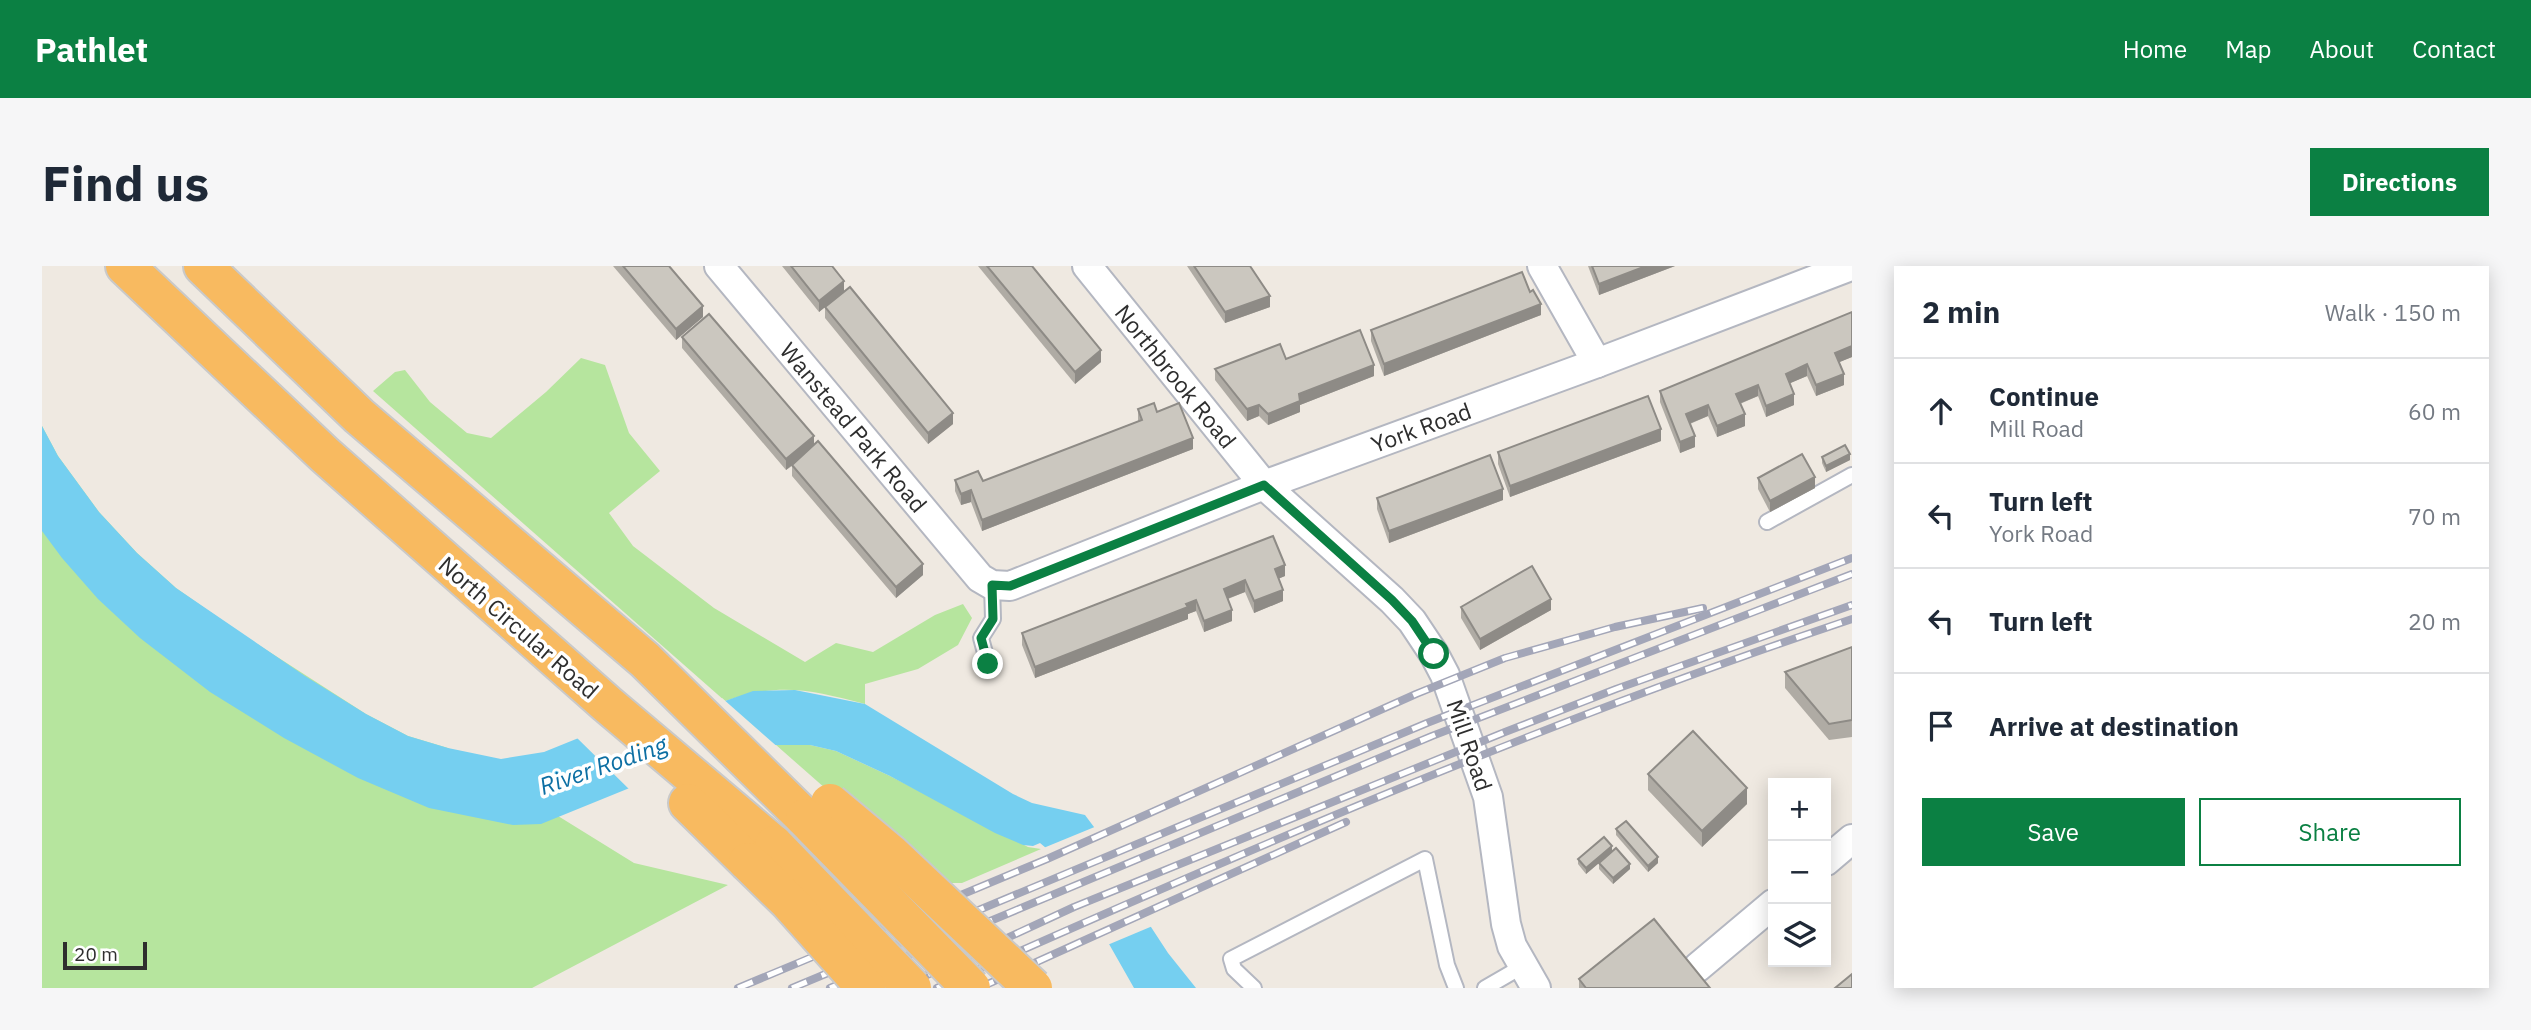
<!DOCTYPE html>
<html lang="en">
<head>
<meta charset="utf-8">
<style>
  body { margin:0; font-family:"IBM Plex Sans",sans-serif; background:#f6f6f7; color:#1f2937 }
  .controls { position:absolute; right:21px; bottom:21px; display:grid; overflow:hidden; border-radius:0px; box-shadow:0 4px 18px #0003 }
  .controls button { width:63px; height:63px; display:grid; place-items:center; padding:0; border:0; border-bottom:2px solid #e0e1e3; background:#fff; color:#1f2937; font:35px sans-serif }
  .scale { position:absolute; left:21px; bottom:18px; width:84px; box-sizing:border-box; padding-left:7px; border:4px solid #2e2e2e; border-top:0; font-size:19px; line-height:24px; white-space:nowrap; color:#2e2e2e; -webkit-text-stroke:5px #fff; paint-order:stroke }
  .stop { position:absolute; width:21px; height:21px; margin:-16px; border:5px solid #0b8043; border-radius:50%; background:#fff }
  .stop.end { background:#0b8043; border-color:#fff; box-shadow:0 2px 7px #0008 }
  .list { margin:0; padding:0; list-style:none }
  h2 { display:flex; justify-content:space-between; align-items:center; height:91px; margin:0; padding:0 28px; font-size:30px }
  h2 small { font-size:23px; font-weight:400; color:#747a83 }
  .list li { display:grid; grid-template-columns:46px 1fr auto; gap:21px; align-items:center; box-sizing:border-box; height:105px; padding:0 28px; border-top:2px solid #e0e1e3 }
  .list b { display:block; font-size:26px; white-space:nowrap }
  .list p { margin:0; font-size:23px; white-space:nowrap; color:#747a83 }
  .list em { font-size:23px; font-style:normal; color:#747a83 }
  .actions { display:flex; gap:14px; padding:21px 28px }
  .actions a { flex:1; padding:16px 0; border:2px solid #0b8043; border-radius:0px; text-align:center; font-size:24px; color:#0b8043 }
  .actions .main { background:#0b8043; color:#fff }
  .icon { flex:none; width:38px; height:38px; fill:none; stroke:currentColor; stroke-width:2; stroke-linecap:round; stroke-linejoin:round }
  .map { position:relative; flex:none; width:1810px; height:722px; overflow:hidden; border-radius:0px }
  header { display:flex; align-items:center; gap:42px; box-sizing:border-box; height:98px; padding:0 35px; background:#0b8043; color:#fff }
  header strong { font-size:33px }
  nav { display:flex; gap:38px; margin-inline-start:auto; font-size:24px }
  .intro { display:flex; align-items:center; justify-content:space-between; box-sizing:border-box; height:168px; padding:0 42px }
  h1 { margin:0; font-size:49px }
  .button { padding:18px 32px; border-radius:0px; background:#0b8043; color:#fff; font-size:24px; font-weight:700 }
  main { display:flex; gap:42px; padding:0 42px }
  aside { flex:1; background:#fff; border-radius:0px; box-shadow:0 4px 18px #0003 }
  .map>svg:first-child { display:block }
</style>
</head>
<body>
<header>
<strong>Pathlet</strong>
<nav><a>Home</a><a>Map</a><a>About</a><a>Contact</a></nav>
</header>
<div class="intro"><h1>Find us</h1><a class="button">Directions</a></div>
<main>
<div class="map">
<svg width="1810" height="722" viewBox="0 0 1810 722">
  <rect width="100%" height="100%" fill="#efe9e1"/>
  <g fill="#b6e59e">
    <path d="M539 92 563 99 587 167 618 205 567 247 591 280 672 342 763 396 794 377 831 386 893 349 921 338 930 352 916 379 876 403 823 418V438C769 424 737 416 683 435L331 125 353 106 363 104 388 136 425 167 449 172 504 126Z"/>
    <path d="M0 160 16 190 57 246 95 287 134 322 198 367 324 448 366 470 406 482 592 597 686 619 490 722H0Z"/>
    <path d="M734 479H768L794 485 848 510 986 581 999 583 920 617H891Z"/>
  </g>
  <path fill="#75cff0" d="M0 160 16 190 57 246 95 287 134 322 263 410 324 448 366 470 406 482 459 493 502 486 544 469 683 435 711 425 753 424 823 438 971 528 990 537 1043 549 1052 561 1092 643 1109 661 1126 687 1154 722H1092L1067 678 1051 661 1004 582 998 577 991 580 981 579 953 567 848 510 794 485 768 479H734L622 508 499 558 471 559 387 542 316 512 242 472 168 426 98 372 56 333 20 292 0 265Z"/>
  <g fill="#efe9e1">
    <path d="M680 432 738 483 623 512 590 526 533 470Z"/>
    <path d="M1055 560 1068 582 1080 613 1094 641 1113 659 1063 680 1048 663 1022 614 999 583Z"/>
  </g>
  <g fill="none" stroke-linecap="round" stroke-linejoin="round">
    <defs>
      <g id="service">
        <path d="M1725 256 1810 209"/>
        <path d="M946 398 939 372 951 353 950 319"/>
        <path d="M1212 722 1192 703 1189 693 1383 593 1405 699 1414 722"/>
        <path d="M1443 722 1481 700"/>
      </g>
      <g id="minor">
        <path d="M677 0 938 312 950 319 968 320 1222 219 1555 97 1809 0"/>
        <path d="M1045 0 1222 219 1350 334 1370 355 1392 388 1403 409 1446 531 1464 658 1470 680 1494 722"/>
        <path d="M1500 0 1555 97"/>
        <path d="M1784 595 1810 573"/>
        <path d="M1656 701 1731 638"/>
      </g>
      <g id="trunk">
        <path d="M83 0 283 189 565 438 732 579"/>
        <path d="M161 0 317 150 603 394 763 552"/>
        <path d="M646 537 706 596"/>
      </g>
    </defs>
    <use href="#service" stroke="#b4b7c1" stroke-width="18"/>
    <use href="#minor" stroke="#b4b7c1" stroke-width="32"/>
    <use href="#trunk" stroke="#c9c9c9" stroke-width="42"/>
    <use href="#service" stroke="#fff" stroke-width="14"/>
    <use href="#minor" stroke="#fff" stroke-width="28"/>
    <use href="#trunk" stroke="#f8ba60" stroke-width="38"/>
    <defs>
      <g id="rail">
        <path d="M696 722 1005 593 1374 428 1463 392 1573 361 1661 342"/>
        <path d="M750 722 1385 457 1810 292"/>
        <path d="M788 722 1390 470 1810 308"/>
        <path d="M857 722 1032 641 1463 466 1574 423 1810 339"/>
        <path d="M895 722C1195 588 1498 457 1810 353"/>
        <path d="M937 722 1304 556"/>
      </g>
    </defs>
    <use href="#rail" stroke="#a3a6b8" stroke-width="8"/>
    <use href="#rail" stroke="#fff" stroke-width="5" stroke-dasharray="16" stroke-linecap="butt"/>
    <defs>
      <g id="trunk-bridge">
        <path d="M788 537 849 588 991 722"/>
        <path d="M763 552 929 722"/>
        <path d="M732 579 870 722"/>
        <path d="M706 596 747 636 824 722"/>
      </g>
    </defs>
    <use href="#trunk-bridge" stroke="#c9c9c9" stroke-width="42" stroke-linecap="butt"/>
    <use href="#trunk-bridge" stroke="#f8ba60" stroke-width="38"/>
  </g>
  <g fill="#afaba4">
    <path d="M571 0H627L661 51 634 74Z"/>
    <path d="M740 0H790L802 26 911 158 886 178 783 52V41L777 46Z"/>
    <path d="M936 0H990L1059 96 1033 118Z"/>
    <path d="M1145 0H1208L1228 41 1183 57Z"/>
    <path d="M1546 0H1633L1557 29Z"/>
    <path d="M1488 26 1499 49 1342 110 1329 75V64Z"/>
    <path d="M1810 46V91L1797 96 1802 119 1774 130 1765 110 1748 117 1752 139 1724 151 1716 130 1698 138 1703 160 1675 171 1666 150 1648 158 1653 181 1638 187 1618 136V125Z"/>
    <path d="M640 71 772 180 881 309 854 332 750 210V200L744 204 640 82Z"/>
    <path d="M1244 93 1332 110 1258 139V146L1226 159 1217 150 1205 155 1173 114V103Z"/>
    <path d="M1096 143 1115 146 1151 183 940 265 929 236 919 239 913 225V214L941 215 1096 155Z"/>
    <path d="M1619 175 1468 231 1456 198V186Z"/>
    <path d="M1780 191 1808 194 1784 206 1780 197Z"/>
    <path d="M1716 212 1773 222 1728 246 1716 223Z"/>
    <path d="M1335 232 1461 234 1347 277 1335 243Z"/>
    <path d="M1231 270 1243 310 1236 313 1241 335 1212 347 1203 326 1186 333 1190 355 1162 366 1154 345 1146 348V353L993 412 980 379V367Z"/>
    <path d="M1419 341 1509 344 1438 384 1419 352Z"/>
    <path d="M1810 381V471L1787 474 1743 422V406Z"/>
    <path d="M1606 508 1705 538 1660 581 1606 524Z"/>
    <path d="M1574 563 1616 597 1606 606 1574 569Z"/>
    <path d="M1570 586 1588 603 1571 618 1557 603V597L1564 591 1544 608 1536 598V593Z"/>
    <path d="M1537 713 1668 722H1537Z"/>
  </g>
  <g fill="#8e8b86">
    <path d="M1604 0H1633L1557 29V18Z"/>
    <path d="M802 15V26L777 46V35Z"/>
    <path d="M1228 30V41L1183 57V46Z"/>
    <path d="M1499 38V49L1342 110V98Z"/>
    <path d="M661 40V51L634 74V63Z"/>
    <path d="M1810 80V91L1793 98V87Z"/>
    <path d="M1059 84V96L1033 118V106Z"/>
    <path d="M1765 98V110L1744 119V108Z"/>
    <path d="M1332 99V110L1258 139V146L1226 159V148L1257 128Z"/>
    <path d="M1802 108V119L1774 130V119Z"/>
    <path d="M1716 119V130L1694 139V128Z"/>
    <path d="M1752 128V139L1724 151V140Z"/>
    <path d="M1217 139V150L1205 155V143Z"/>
    <path d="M1666 139V150L1644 159V148Z"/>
    <path d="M911 147V158L886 178V167Z"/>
    <path d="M1703 148V160L1675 171V160Z"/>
    <path d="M1619 163V175L1468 231V220Z"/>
    <path d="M772 170V181L744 204V193Z"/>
    <path d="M1653 170V181L1638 187V176Z"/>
    <path d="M1151 172V183L940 265V254Z"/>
    <path d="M1808 188V194L1784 206V200Z"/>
    <path d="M1773 211V222L1728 246V235Z"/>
    <path d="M1461 223V234L1347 277V265Z"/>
    <path d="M929 224V236L919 239V228Z"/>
    <path d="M881 298V309L854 332V321Z"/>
    <path d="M1243 299V310L1233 314V303Z"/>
    <path d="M1203 314V326L1182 334V323Z"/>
    <path d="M1241 324V335L1212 347V335Z"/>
    <path d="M1509 333V344L1438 384V373Z"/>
    <path d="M1154 334V345L1146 348V353L993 412V401Z"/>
    <path d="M1190 344V355L1162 366V355Z"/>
    <path d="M1705 522V538L1660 581V565Z"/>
    <path d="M1570 580V586L1544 608V602Z"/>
    <path d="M1616 591V597L1606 606V600Z"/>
    <path d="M1588 598V603L1571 618V612Z"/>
  </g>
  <g fill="#cbc7bf" stroke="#8e8b86" stroke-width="2">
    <path d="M581 0H627L661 40 634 63Z"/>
    <path d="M749 0H790L802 15 777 35Z"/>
    <path d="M945 0H990L1059 84 1033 106Z"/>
    <path d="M1152 0H1208L1228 30 1183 46Z"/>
    <path d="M1550 0H1604L1557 18Z"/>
    <path d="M1480 6 1488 26 1491 24 1499 38 1342 98 1329 64Z"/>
    <path d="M808 21 911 147 886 167 783 41Z"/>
    <path d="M1810 46V80L1793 87 1802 108 1774 119 1765 98 1744 108 1752 128 1724 140 1716 119 1694 128 1703 148 1675 160 1666 139 1644 148 1653 170 1638 176 1618 125Z"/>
    <path d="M667 48 772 170 744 193 640 71Z"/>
    <path d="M1318 64 1332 99 1257 128 1258 135 1226 148 1217 139 1205 143 1173 103 1238 78 1244 93Z"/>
    <path d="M1606 130 1619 163 1468 220 1456 186Z"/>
    <path d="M1112 137 1115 146 1137 137 1151 172 940 254 929 224 919 228 913 214 936 205 941 215 1100 154 1096 143Z"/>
    <path d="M776 175 881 298 854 321 750 199Z"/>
    <path d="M1803 179 1808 188 1784 200 1780 191Z"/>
    <path d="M1760 188 1773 211 1728 235 1716 212Z"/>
    <path d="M1448 189 1461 223 1347 265 1335 232Z"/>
    <path d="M1231 270 1243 299 1233 303 1241 324 1212 335 1203 314 1182 323 1190 344 1162 355 1154 334 1144 338 1146 341 993 401 980 367Z"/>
    <path d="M1490 300 1509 333 1438 373 1419 341Z"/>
    <path d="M1810 381V454L1787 458 1743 406Z"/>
    <path d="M1651 465 1705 522 1660 565 1606 508Z"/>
    <path d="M1584 555 1616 591 1606 600 1574 563Z"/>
    <path d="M1562 571 1570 580 1544 602 1536 593Z"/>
    <path d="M1574 582 1588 598 1571 612 1557 597Z"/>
    <path d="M1612 653 1668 722H1544L1537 713Z"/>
    <path d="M1810 708V722H1793Z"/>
  </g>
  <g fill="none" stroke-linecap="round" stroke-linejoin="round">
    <path stroke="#0b8043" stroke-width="9" d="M946 398 939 372 951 353 950 319 968 320 1222 219 1350 334 1370 355 1392 388"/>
  </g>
  <g text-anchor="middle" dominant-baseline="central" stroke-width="7" stroke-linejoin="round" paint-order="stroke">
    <g font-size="23" fill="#2e2e2e" stroke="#fff">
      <text transform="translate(1134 110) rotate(51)">Northbrook Road</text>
      <text transform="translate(812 161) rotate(50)">Wanstead Park Road</text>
      <text transform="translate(1379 161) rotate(-20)">York Road</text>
      <text transform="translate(477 361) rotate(41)">North Circular Road</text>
      <text transform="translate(1428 479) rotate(71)">Mill Road</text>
    </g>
    <g font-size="24" font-style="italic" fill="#0d6fa3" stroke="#fff">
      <text transform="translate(561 499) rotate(-19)">River Roding</text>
    </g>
  </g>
</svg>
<div class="controls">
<button>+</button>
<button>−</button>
<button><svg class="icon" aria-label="layers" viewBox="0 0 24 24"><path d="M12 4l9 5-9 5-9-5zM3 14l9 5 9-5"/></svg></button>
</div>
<div class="scale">20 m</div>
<div class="stop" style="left:1392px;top:388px"></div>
<div class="stop end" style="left:946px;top:398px"></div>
</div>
<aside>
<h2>2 min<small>Walk · 150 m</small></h2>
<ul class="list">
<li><svg class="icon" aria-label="ahead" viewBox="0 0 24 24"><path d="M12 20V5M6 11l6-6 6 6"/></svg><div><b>Continue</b><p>Mill Road</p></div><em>60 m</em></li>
<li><svg class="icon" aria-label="left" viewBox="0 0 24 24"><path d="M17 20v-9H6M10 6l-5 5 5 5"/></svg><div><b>Turn left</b><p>York Road</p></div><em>70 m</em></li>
<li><svg class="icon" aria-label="left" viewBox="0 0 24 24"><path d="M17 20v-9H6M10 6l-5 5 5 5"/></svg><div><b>Turn left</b></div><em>20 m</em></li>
<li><svg class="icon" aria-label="arrive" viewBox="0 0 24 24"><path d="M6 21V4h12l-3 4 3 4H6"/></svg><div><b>Arrive at destination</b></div></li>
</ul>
<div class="actions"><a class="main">Save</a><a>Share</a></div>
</aside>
</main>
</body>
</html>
